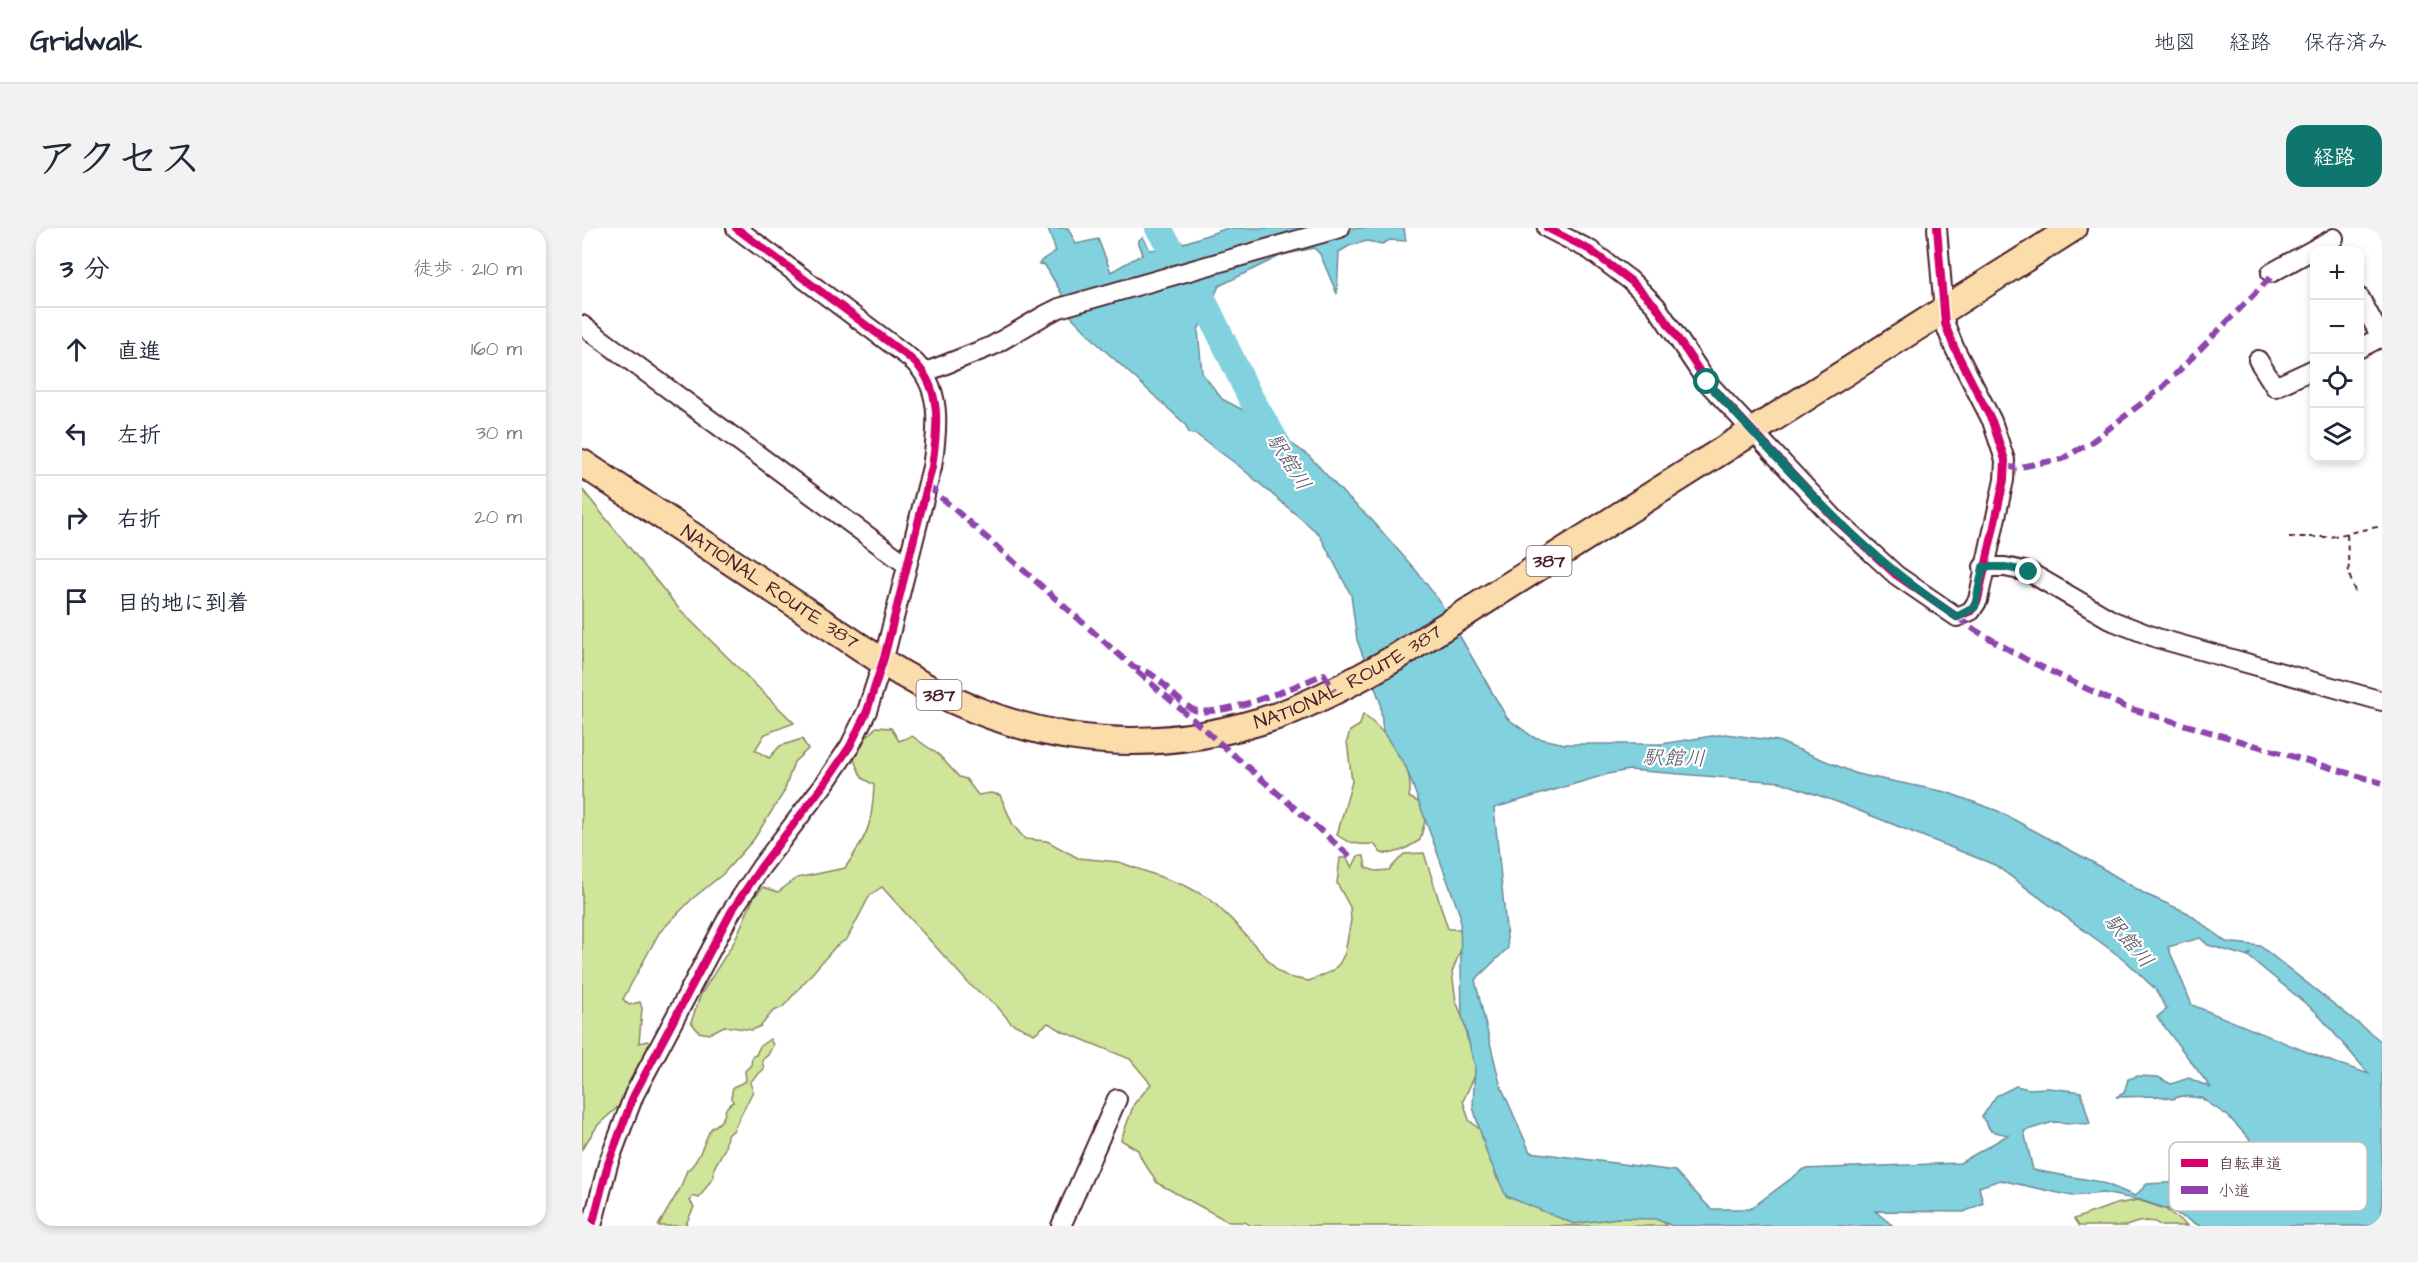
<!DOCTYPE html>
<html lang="ja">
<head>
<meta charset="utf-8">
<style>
  body { margin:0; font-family:"Architects Daughter","Klee One",sans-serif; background:#f2f2f3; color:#1f2937 }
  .controls { position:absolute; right:18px; top:18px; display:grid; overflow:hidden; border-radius:12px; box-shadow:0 3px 9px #0003 }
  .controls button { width:54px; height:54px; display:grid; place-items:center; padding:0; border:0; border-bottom:2px solid #e0e1e3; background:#fff; color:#1f2937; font:30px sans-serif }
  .stop { position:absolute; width:18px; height:18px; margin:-14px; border:4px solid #0f766e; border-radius:50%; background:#fff }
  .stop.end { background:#0f766e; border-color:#fff; box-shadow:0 2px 6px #0008 }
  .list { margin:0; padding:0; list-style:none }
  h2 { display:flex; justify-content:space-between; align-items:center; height:78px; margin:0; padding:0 24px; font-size:26px }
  h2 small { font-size:20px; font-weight:400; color:#747a83 }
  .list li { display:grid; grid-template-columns:39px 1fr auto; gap:18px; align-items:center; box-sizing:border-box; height:84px; padding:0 24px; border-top:2px solid #e0e1e3 }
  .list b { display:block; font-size:22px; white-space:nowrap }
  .list em { font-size:20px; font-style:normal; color:#747a83 }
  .icon { flex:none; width:33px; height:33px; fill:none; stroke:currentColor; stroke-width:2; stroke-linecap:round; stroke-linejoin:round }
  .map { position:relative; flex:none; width:1800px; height:998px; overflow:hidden; border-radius:18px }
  header { display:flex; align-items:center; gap:36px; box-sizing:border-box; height:84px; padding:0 30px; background:#fff; border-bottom:2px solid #e0e1e3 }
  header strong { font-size:28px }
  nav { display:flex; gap:33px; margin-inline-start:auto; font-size:21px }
  .intro { display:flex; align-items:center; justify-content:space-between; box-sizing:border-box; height:144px; padding:0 36px }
  h1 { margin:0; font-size:42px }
  .button { padding:15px 27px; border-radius:18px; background:#0f766e; color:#fff; font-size:21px; font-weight:700 }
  main { display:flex; gap:36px; padding:0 36px }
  aside { flex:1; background:#fff; border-radius:18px; box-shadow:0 3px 9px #0003 }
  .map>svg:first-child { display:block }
</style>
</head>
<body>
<header>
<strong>Gridwalk</strong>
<nav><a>地図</a><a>経路</a><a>保存済み</a></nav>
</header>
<div class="intro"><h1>アクセス</h1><a class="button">経路</a></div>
<main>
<aside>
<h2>3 分<small>徒歩 · 210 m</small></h2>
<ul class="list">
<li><svg class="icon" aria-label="ahead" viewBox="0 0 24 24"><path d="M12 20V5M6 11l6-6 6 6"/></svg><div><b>直進</b></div><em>160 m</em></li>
<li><svg class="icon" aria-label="left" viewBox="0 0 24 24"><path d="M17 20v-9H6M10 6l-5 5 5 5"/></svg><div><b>左折</b></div><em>30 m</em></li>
<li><svg class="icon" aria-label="right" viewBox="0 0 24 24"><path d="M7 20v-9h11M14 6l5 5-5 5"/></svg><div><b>右折</b></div><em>20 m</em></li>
<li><svg class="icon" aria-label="arrive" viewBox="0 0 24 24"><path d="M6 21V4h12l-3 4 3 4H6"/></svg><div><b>目的地に到着</b></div></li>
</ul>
</aside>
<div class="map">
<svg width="1800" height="998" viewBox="0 0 1800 998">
  <rect width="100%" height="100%" fill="#fff"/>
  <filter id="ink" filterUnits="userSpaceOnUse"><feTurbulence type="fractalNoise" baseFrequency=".0167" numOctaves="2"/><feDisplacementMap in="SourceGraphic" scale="12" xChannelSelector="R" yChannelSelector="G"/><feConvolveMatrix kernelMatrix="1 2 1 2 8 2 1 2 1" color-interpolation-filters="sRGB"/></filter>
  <g filter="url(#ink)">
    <g fill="#cfe59a" stroke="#8c8262" stroke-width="1.5">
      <path d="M0 261 98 382 212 495 183 506 173 522 187 530 198 518 220 511 226 521 212 534 202 564 172 611 141 646 110 671 77 705 41 771 47 777 58 774 60 780 57 815 65 813 69 816 39 876 16 897 0 921Z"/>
      <path d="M781 486C804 505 834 536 827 569L841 577 843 593 838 612C825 620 815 627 799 625L792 616C778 617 767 616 755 607L770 554 765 513 768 503 778 497Z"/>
      <path d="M294 499 309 500 317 513 330 508 357 527 377 549 384 551 396 567 409 565 418 567 431 597 443 611 465 613 496 630 537 634 604 658 628 671 650 692 696 743 706 749 727 753 750 743 757 736 763 725 769 692 768 679 755 655 758 630H765L770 640 776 628H782L784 640 794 643 807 642 822 626 842 625 866 701H883L879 721 870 744 874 773 882 793 885 810 893 828 895 843 881 873 887 892 901 904 915 951 939 967 1080 989 1084 998H669L663 994H647L575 955C568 940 561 939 556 922L539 912 552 876 569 856 548 831 482 804 466 795 452 806 429 795 414 777 388 757 300 659 288 667 265 711 253 719 201 779 190 784 179 798 170 802 142 798 127 806 117 804 109 794 119 766 152 714 172 669 181 659 196 664 215 650 263 640C286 606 290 598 292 557L280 550 272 532 283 511Z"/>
      <path d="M188 811 191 817 186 827 180 832 182 841 168 854 171 863 151 903 145 907 143 920 132 940V948L117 970 111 968 108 973 112 979 103 998H76L99 959 105 942C116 936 122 914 128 902 131 898 136 897 139 893 146 886 139 881 151 874L149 870 151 859 164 853 163 843 169 837 170 828 174 827 178 818Z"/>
      <path d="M1556 972 1583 981 1606 998H1579L1573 994 1565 993 1556 994 1544 998H1497L1492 991 1534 976Z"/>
    </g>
    <path fill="#82d1df" stroke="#6c8a97" stroke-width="1.5" fill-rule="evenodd" d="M468 0H486L494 16 516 11 529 44 561 26 556 13 561 9 568 22 577 21 578 23 646 0H822L824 13 808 12 800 16 785 13 767 18 757 24 755 66 738 26 732 20 700 27 637 58 616 102 620 145 640 171 674 189 728 229 763 267 789 291 836 345 858 374 925 490 951 509 983 516H1079L1143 506 1196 513 1275 546 1364 564 1416 583 1510 634 1563 666 1606 685 1644 714 1678 718 1800 814V998H1618L1588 982 1558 972 1521 965 1490 968 1418 952 1397 959 1401 975 1382 984 1293 983 1311 998H1090L1074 991 1035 990 992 996 924 968 905 926 891 879 893 838 880 788 878 687 824 539 801 504 798 473 775 412 769 367 737 306 657 238 615 207 607 205 603 196 517 117 481 80 480 66 463 37 457 36 460 32 474 23 466 1ZM1047 542 1199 554 1255 574 1413 637 1544 733 1573 761 1585 781 1575 789 1629 860 1607 850 1589 856 1576 849 1556 848 1546 851 1542 865 1534 869 1576 868 1591 871 1599 868 1619 870 1646 888 1697 943 1635 962 1620 953 1565 956 1553 968 1519 954 1451 942 1442 903 1471 894 1508 896 1499 864 1467 860 1447 861 1434 858 1414 868 1400 889 1409 903 1426 907 1378 935 1222 941 1168 981H1129L1093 943 948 924 918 856 893 752 926 720 912 580 1026 546ZM1618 710 1626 717 1663 728 1669 725 1666 728 1734 784 1787 846 1745 832 1610 777 1586 719Z"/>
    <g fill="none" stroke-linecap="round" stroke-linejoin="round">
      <path stroke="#82d1df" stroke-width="26" d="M576 0 621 71 667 167 701 225"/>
      <defs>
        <g id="minor">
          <path d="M965 0 1008 22 1049 53 1074 78 1125 154 1252 290 1314 347 1375 389 1389 383 1396 372 1422 252 1423 232 1410 193 1372 119 1363 96 1355 0"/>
          <path d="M1689 45 1752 10"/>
          <path d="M1778 70 1800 111"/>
          <path d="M0 97 325 337"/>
          <path d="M1778 120 1799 109"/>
          <path d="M1676 132 1693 159 1732 141"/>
          <path d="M344 144 410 118 463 87 477 80 758 0"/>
          <path d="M1401 339H1423L1447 344 1531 393 1575 410 1800 473"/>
          <path d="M10 998 26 936 52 867 149 684 179 639 243 555 268 518 285 483 302 430 350 239C356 200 361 157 328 130L154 0"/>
          <path d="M479 998 535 871"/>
        </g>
        <g id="highway">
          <path id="s1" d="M0 235 301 434C426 513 552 536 695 488 736 473 775 452 813 430L1491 0"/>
        </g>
      </defs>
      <use href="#minor" stroke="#4a1f2b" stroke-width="22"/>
      <use href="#highway" stroke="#4a1f2b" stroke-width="30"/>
      <g stroke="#4a1f2b" stroke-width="2" stroke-dasharray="6 4.5" stroke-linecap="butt">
        <path d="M1765 306 1767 346 1773 364"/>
        <path d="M1707 309H1748L1800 298"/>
      </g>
      <use href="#minor" stroke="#fff" stroke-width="18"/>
      <use href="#highway" stroke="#fbddab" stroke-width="26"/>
      <g stroke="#8e44ad" stroke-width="6" stroke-dasharray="12 6" stroke-linecap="butt">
        <path d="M1423 237 1432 240 1480 231 1508 215 1581 159 1689 49V45"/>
        <path d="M345 257 551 439C579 444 587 468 610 481 632 493 718 457 742 446L752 463"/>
        <path d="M1375 389 1393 402 1445 432 1543 479 1800 555"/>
        <path d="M555 443 769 629"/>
      </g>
      <defs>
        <g id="cycleway">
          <path d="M965 0 1008 22 1049 53 1074 78 1125 154 1252 290 1314 347 1375 389 1389 383 1396 372 1422 252 1423 232 1410 193 1372 119 1363 96 1355 0"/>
          <path d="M10 998 26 936 52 867 149 684 179 639 243 555 268 518 285 483 302 430 350 239C356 200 361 157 328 130L154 0"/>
        </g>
      </defs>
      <use href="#cycleway" stroke="#fff" stroke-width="11"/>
      <use href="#cycleway" stroke="#d6006c" stroke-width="8"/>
    </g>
  </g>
  <g fill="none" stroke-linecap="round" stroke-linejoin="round" filter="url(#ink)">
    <path stroke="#0f766e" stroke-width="8" d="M1125 154C1204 240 1276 324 1375 389L1393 379 1401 339H1423L1447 344"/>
  </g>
  <g text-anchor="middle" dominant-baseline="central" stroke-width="4.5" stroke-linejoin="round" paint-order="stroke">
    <g fill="#fff" stroke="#80626b" stroke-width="1.5">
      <rect x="944.5" y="318" width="45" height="30" rx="4.5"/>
      <rect x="334.5" y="452" width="45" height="30" rx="4.5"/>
    </g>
    <g font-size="18" font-weight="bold" fill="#4a1f2b">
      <text x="967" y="333">387</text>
      <text x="357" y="467">387</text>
    </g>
    <g font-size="20" fill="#4a1f2b" stroke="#fff">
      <text stroke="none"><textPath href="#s1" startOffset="225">NATIONAL ROUTE 387</textPath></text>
      <text stroke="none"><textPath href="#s1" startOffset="854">NATIONAL ROUTE 387</textPath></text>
    </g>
    <g font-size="21" font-style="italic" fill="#5b5461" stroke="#fff">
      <text transform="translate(707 234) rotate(58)">駅館川</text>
      <text transform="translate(1092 530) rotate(2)">駅館川</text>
      <text transform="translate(1547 713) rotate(50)">駅館川</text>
    </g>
  </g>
  <rect x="1587" y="914" width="198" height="69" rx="9" fill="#fff" stroke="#c9bcbf" stroke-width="1.5"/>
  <rect x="1599" y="931" width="27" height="8" fill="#d6006c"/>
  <rect x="1599" y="958" width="27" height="8" fill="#8e44ad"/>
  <g font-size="16" fill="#4a1f2b">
    <text x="1636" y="941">自転車道</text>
    <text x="1636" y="968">小道</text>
  </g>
</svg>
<div class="controls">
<button>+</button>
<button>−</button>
<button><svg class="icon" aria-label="locate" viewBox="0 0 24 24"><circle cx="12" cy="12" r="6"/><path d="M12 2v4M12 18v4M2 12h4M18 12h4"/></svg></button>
<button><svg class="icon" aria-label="layers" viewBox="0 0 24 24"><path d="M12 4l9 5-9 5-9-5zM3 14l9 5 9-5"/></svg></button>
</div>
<div class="stop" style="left:1125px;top:154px"></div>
<div class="stop end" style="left:1447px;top:344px"></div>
</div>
</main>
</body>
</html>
